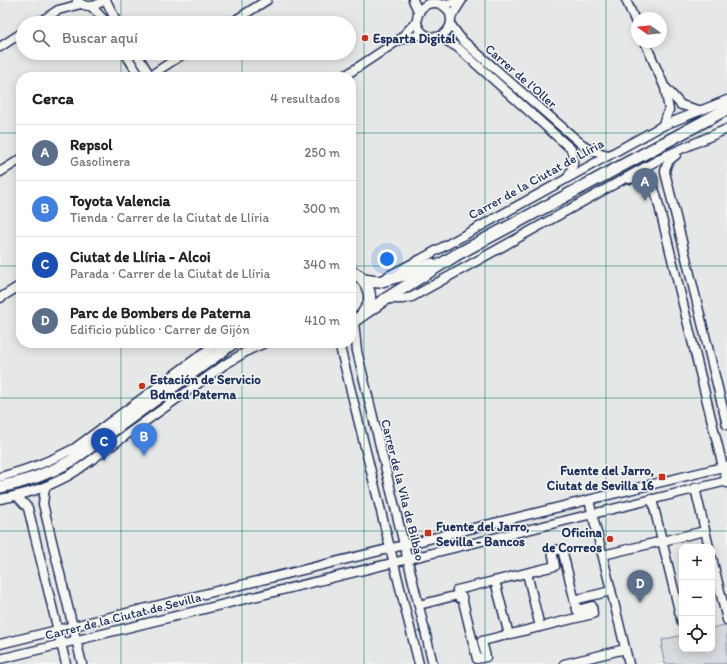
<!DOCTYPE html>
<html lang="es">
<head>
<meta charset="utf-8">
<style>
  body { margin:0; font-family:Itim,sans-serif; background:#f6f6f6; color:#202124 }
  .controls { position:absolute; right:12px; bottom:12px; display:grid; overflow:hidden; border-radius:8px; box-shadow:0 2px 10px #0003 }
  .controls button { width:36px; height:36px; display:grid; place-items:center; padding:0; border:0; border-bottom:1px solid #e0e0e0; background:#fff; color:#202124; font:20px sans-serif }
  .compass { position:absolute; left:631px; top:12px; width:36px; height:36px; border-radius:50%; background:#fff; box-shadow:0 2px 10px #0003; rotate:285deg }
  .you { position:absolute; left:387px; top:259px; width:14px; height:14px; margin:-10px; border:3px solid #fff; border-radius:50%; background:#1a73e8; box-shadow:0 0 0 6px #1a73e833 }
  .badge { display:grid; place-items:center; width:26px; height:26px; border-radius:50%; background:#c8321e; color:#fff; font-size:13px; font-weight:700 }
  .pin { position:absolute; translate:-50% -33px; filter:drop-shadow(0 1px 2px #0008) }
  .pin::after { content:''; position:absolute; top:21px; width:14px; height:12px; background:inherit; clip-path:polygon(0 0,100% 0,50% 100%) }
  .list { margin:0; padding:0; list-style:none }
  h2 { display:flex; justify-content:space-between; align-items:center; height:52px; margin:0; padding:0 16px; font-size:17px }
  h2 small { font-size:13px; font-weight:400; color:#757577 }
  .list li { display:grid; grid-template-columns:26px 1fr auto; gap:12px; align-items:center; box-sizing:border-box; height:56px; padding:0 16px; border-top:1px solid #e0e0e0 }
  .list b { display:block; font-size:15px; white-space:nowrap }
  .list p { margin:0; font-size:13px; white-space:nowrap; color:#757577 }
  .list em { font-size:13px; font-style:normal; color:#757577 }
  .icon { flex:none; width:22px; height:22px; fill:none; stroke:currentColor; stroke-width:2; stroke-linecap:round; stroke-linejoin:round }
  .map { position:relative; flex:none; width:727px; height:664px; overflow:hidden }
  .search { position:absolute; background:#fff; box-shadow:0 2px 10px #0003; left:16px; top:16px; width:340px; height:44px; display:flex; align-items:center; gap:10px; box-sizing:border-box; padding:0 14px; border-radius:22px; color:#757577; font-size:15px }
  .panel { position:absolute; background:#fff; box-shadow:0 2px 10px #0003; left:16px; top:72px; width:340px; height:276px; border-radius:16px }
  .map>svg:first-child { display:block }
</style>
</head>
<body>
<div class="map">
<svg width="727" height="664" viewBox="0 0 727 664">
  <rect width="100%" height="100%" fill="#f6f6f2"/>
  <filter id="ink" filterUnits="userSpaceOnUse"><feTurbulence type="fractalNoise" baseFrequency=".025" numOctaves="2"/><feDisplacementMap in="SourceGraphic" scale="8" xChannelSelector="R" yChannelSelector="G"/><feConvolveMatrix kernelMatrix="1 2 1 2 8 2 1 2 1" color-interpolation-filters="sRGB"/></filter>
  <g filter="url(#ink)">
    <g fill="#e6e7e7" fill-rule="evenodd">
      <path d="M0 0H727V103L681 121 437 255 418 264 369 274 351 266V77H21V343H220L76 452 48 465 19 475 0 479ZM637 18H661V42H637ZM23 23H349V53H23Z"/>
      <path d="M727 121V664H0V494L16 490 65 472 245 343H351V327L359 325 365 317 699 130ZM682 547H712V649H682Z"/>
    </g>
    <path fill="#d6d9dd" stroke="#78849e" d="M724 625 727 629V663L724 664H665L661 647 663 646 662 640 682 635V649H712V628Z"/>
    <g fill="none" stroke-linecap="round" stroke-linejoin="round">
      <defs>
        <g id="street">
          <path d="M106 0 117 23"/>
          <path d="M413 0 419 13"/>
          <path d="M626 0 637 25"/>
          <path d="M77 1C85 8 95 8 103 0"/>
          <circle cx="434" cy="20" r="17"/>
          <path d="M442 5 461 0"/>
          <path d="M91 6 107 23"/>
          <path d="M451 17 462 0"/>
          <path d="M38 23 58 10 81 4"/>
          <path d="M231 23 267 0"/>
          <path d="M451 25 462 40 578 141 590 150 608 155"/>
          <path d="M440 37 457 47 571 149C575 162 574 165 568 177"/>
          <path d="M400 40 424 34"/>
          <path d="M645 42 665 88 669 110 662 126"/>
          <path d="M0 47 23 32"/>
          <path d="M125 53 140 77"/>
          <path d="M136 53 151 77"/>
          <path d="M148 77 185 53"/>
          <path d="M343 77 399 40 417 21"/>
          <path d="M666 88 681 105 699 110"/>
          <path d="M676 155C669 160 666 163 665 172L727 425"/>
          <path d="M0 172 21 159"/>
          <path d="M630 179C647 174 650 179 656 194L727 483"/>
          <path d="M388 276 421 259 662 126 727 100"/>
          <path d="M0 298 21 285"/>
          <path d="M386 299H403L412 297 665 156 727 129"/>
          <path d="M354 322 357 351 433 664"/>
          <path d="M339 343 419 664"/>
          <path d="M0 477C27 470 51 461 75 448L217 343"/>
          <path d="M45 487 43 504 82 664"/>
          <path d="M695 488 709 547"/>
          <path d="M17 496 28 508 66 664"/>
          <path d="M0 499C29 494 52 486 76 471L224 365 249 350 265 343"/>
          <path d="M652 499 682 623"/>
          <path d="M589 500 629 664"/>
          <path d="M562 549 577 610 592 606 593 614 482 641 486 657 477 659 462 597 459 598 457 590 555 566 552 551Z"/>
          <path d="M603 555 705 531"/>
          <path d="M712 558 727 620"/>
          <path d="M527 573 540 627"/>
          <path d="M495 581 509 635"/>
          <path d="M574 600 611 591"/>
          <path d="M419 605 458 595"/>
          <path d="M0 644 727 466"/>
          <path d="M0 659 727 481"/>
          <path d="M564 664 625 649"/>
        </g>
        <g id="secondary">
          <path d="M351 272C363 275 372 290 369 303 368 307 364 311 363 314"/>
          <path d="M363 280 378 282 404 275 432 264"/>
          <path d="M351 323 384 300 456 255 727 109"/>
          <path d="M0 487C26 482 48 474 71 461L233 343"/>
        </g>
      </defs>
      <use href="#street" stroke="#1b2f5e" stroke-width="11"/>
      <use href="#secondary" stroke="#1b2f5e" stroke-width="14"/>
      <use href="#street" stroke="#f6f6f2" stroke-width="8"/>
      <use href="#secondary" stroke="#f6f6f2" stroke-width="11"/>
    </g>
  </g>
  <path fill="none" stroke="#0f766e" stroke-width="1" stroke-opacity="0.55" d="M121 0V23M242 0V23M364 0V664M485 0V664M606 0V664M121 53V77M242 53V77M0 133H21M351 133H727M0 266H21M351 266H727M121 343V664M242 343V664M0 398H727M0 531H727"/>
  <g fill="#c8321e" stroke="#f6f6f2" stroke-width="1.5">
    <circle cx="365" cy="38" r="4"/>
    <circle cx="142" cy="386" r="4"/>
    <rect x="658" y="473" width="8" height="8" rx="2"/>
    <rect x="424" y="529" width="8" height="8" rx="2"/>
    <circle cx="610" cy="539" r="4"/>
  </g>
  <g text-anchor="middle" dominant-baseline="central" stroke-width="3" stroke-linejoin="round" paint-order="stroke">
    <g font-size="13" font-weight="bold" fill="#1b2f5e" stroke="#f6f6f2" text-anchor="start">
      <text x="373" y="38">Esparta Digital</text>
      <text x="150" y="379">Estación de Servicio<tspan x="150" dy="15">Bdmed Paterna</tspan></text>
      <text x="654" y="470" text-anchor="end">Fuente del Jarro,<tspan x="654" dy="15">Ciutat de Sevilla 16</tspan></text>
      <text x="436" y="526">Fuente del Jarro,<tspan x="436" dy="15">Sevilla - Bancos</tspan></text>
      <text x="602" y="532" text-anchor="end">Oficina<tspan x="602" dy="15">de Correos</tspan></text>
    </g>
    <g font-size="13" fill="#1b2f5e" stroke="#f6f6f2">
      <text transform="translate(521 76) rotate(41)">Carrer de l'Oller</text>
      <text transform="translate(536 179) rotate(-29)">Carrer de la Ciutat de Llíria</text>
      <text transform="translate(403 490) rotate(76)">Carrer de la Vila de Bilbao</text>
      <text transform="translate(123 616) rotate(-14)">Carrer de la Ciutat de Sevilla</text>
    </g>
  </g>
</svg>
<div class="controls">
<button>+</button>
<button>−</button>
<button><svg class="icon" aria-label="locate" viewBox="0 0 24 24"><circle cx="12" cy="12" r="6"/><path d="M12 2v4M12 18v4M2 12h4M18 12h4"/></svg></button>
</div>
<svg class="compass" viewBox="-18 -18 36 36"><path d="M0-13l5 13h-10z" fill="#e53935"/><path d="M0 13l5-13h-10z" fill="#757577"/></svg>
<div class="you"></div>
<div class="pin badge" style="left:645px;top:201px;background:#5c6f8a">A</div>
<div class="pin badge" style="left:144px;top:456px;background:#3f7fe0">B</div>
<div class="pin badge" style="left:104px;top:461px;background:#1a4fb4">C</div>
<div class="pin badge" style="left:640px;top:603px;background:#5c6f8a">D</div>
<div class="search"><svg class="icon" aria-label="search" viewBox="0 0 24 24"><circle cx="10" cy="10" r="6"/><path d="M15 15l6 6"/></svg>Buscar aquí</div>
<section class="panel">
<h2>Cerca<small>4 resultados</small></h2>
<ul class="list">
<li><span class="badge" style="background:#5c6f8a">A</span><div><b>Repsol</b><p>Gasolinera</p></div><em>250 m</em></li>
<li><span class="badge" style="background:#3f7fe0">B</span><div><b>Toyota Valencia</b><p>Tienda · Carrer de la Ciutat de Llíria</p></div><em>300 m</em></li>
<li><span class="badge" style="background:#1a4fb4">C</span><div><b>Ciutat de Llíria - Alcoi</b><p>Parada · Carrer de la Ciutat de Llíria</p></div><em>340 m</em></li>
<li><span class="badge" style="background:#5c6f8a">D</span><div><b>Parc de Bombers de Paterna</b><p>Edificio público · Carrer de Gijón</p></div><em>410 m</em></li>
</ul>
</section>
</div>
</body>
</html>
